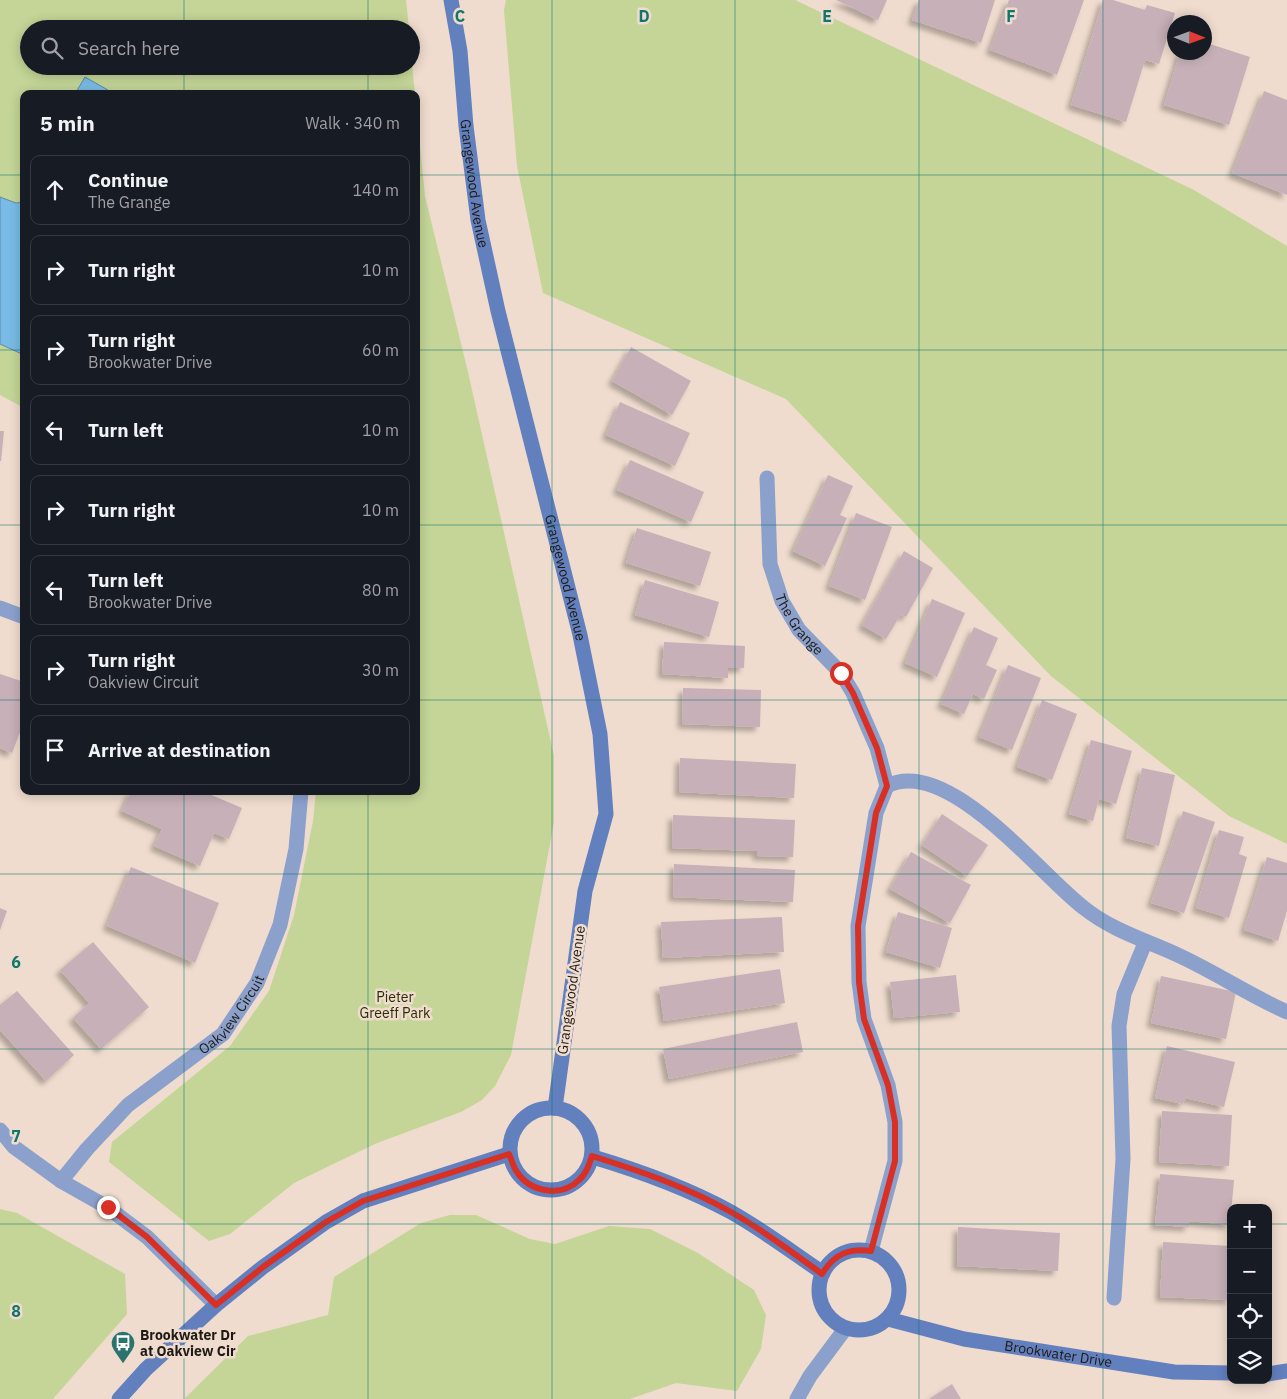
<!DOCTYPE html>
<html lang="en">
<head>
<meta charset="utf-8">
<style>
  body { margin:0; font-family:"IBM Plex Sans",sans-serif; background:#242831; color:#f1f3f6 }
  .controls { position:absolute; right:15px; bottom:15px; display:grid; overflow:hidden; border-radius:10px; box-shadow:0 2px 12px #0003 }
  .controls button { width:45px; height:45px; display:grid; place-items:center; padding:0; border:0; border-bottom:1px solid #363941; background:#171b24; color:#f1f3f6; font:25px sans-serif }
  .compass { position:absolute; left:1167px; top:15px; width:45px; height:45px; border-radius:50%; background:#171b24; box-shadow:0 2px 12px #0003; rotate:91deg }
  .stop { position:absolute; width:15px; height:15px; margin:-11px; border:4px solid #d93025; border-radius:50%; background:#fff }
  .stop.end { background:#d93025; border-color:#fff; box-shadow:0 1px 5px #0008 }
  .list { margin:0; padding:0; list-style:none }
  h2 { display:flex; justify-content:space-between; align-items:center; height:65px; margin:0; padding:0 20px; font-size:21px }
  h2 small { font-size:16px; font-weight:400; color:#9ea1a6 }
  .list li { display:grid; grid-template-columns:32px 1fr auto; gap:15px; align-items:center; box-sizing:border-box; height:70px; margin:0 10px 10px; padding:0 10px; border:1px solid #363941; border-radius:10px }
  .list b { display:block; font-size:19px; white-space:nowrap }
  .list p { margin:0; font-size:16px; white-space:nowrap; color:#9ea1a6 }
  .list em { font-size:16px; font-style:normal; color:#9ea1a6 }
  .icon { flex:none; width:28px; height:28px; fill:none; stroke:currentColor; stroke-width:2; stroke-linecap:round; stroke-linejoin:round }
  .map { position:relative; flex:none; width:1287px; height:1399px; overflow:hidden }
  .search { position:absolute; background:#171b24; box-shadow:0 2px 12px #0003; left:20px; top:20px; width:400px; height:55px; display:flex; align-items:center; gap:12px; box-sizing:border-box; padding:0 18px; border-radius:28px; color:#9ea1a6; font-size:19px }
  .panel { position:absolute; background:#171b24; box-shadow:0 2px 12px #0003; left:20px; top:90px; width:400px; height:705px; border-radius:10px }
  .map>svg:first-child { display:block }
</style>
</head>
<body>
<div class="map">
<svg width="1287" height="1399" viewBox="0 0 1287 1399">
  <defs>
    <filter id="shadow"><feDropShadow dx="-4.5" dy="4.5" stdDeviation="2.5" flood-color="#0004"/></filter>
  </defs>
  <rect width="100%" height="100%" fill="#efdcce"/>
  <g fill="#c4d597">
    <path d="M0 0H406L409 29H29V66H411V54L415 94H24V408L0 395Z"/>
    <path d="M506 0H795L1194 190 1287 246V844L1229 816 1051 676 786 399 543 293 517 166 504 10Z"/>
    <path d="M416 106 425 196 468 372 554 756V822L511 1055 495 1086 482 1100 461 1112 377 1143 294 1183 230 1234 209 1241 109 1162 112 1142 230 1046 269 991 294 915 313 821 316 791H416Z"/>
    <path d="M0 1209 17 1213 125 1274 127 1314 53 1399H0Z"/>
    <path d="M450 1215H476L530 1239 555 1244 609 1226 650 1229 698 1253 754 1290 766 1315 761 1349 737 1391 676 1383 630 1399H184L248 1336 328 1315 334 1277 421 1223Z"/>
  </g>
  <g fill="#79bbe6" stroke="#5e8ba7">
    <path d="M85 77 108 90 111 94H75Z"/>
    <path d="M0 197 16 203 24 202V355L0 344Z"/>
  </g>
  <g fill="#c7b0b8" filter="url(#shadow)">
    <path d="M836 0H887L878 20Z"/>
    <path d="M919 0H995L981 43 912 20Z"/>
    <path d="M1009 0H1084L1057 75 990 50Z"/>
    <path d="M1103 0H1113L1145 10 1147 5 1175 13 1159 64 1145 60 1126 122 1071 105Z"/>
    <path d="M1204 42 1250 57 1229 125 1164 105 1180 52H1204Z"/>
    <path d="M1264 91 1287 100V195L1232 173Z"/>
    <path d="M631 347 691 381 672 415 612 381Z"/>
    <path d="M620 402 690 433 675 466 606 435Z"/>
    <path d="M0 431H4L1 461H0Z"/>
    <path d="M630 460 704 492 691 522 617 490Z"/>
    <path d="M828 475 853 486 840 515 847 518 825 566 793 551Z"/>
    <path d="M856 513 892 527 865 600 829 586Z"/>
    <path d="M637 528 711 552 700 586 626 563Z"/>
    <path d="M904 551 933 568 906 617 901 614 886 639 862 625Z"/>
    <path d="M645 580 719 602 709 637 635 615Z"/>
    <path d="M932 599 965 613 937 677 905 663Z"/>
    <path d="M974 627 998 638 986 665 997 670 984 699 973 694 964 714 941 704Z"/>
    <path d="M664 642 745 646 744 668H728V678L662 674Z"/>
    <path d="M1008 665 1041 678 1012 750 979 737Z"/>
    <path d="M0 674 24 682V722L12 753 0 748Z"/>
    <path d="M683 688 761 690 760 727 682 724Z"/>
    <path d="M1042 700 1077 714 1052 780 1017 767Z"/>
    <path d="M1091 740 1132 751 1116 804 1099 799 1093 821 1069 814Z"/>
    <path d="M680 758 796 764 794 798 679 792Z"/>
    <path d="M1142 768 1175 775 1159 846 1126 838Z"/>
    <path d="M131 791H202L242 808 229 839 214 833 200 866 154 846 162 829 122 811Z"/>
    <path d="M1183 811 1215 822 1184 913 1151 903Z"/>
    <path d="M942 814 988 845 967 876 922 845Z"/>
    <path d="M673 815 795 820 793 857 757 856V851L672 848Z"/>
    <path d="M1219 830 1244 837 1239 854 1247 857 1229 918 1196 908Z"/>
    <path d="M911 852 971 885 950 923 890 889Z"/>
    <path d="M1267 857 1287 863V911L1278 941 1244 930Z"/>
    <path d="M674 864 795 870 793 902 673 897Z"/>
    <path d="M131 867 219 903 195 963 107 926Z"/>
    <path d="M0 908 7 911 0 930Z"/>
    <path d="M898 912 952 928 940 968 886 952Z"/>
    <path d="M782 917 784 952 663 958 661 922Z"/>
    <path d="M93 942 149 1007 101 1049 73 1018 89 1003 60 970Z"/>
    <path d="M780 969 785 1003 664 1021 659 987Z"/>
    <path d="M956 975 960 1012 894 1018 890 982Z"/>
    <path d="M1161 976 1236 992 1226 1039 1151 1023Z"/>
    <path d="M17 991 74 1055 46 1081 0 1030V1005Z"/>
    <path d="M797 1022 803 1052 669 1079 663 1049Z"/>
    <path d="M1167 1046 1235 1062 1224 1107 1185 1098 1183 1104 1155 1098Z"/>
    <path d="M1162 1111 1232 1115 1229 1166 1159 1162Z"/>
    <path d="M1160 1174 1234 1180 1230 1225 1189 1221V1227L1155 1225Z"/>
    <path d="M958 1227 1060 1233 1058 1271 957 1266Z"/>
    <path d="M1163 1242 1231 1246 1230 1300 1160 1297Z"/>
    <path d="M952 1384 961 1399H929Z"/>
  </g>
  <g fill="none" stroke-linecap="round" stroke-linejoin="round">
    <g stroke="#8ba0cb" stroke-width="15">
      <path id="s1" d="M767 478 770 564 782 601 799 630 841 673 853 693 877 748 887 786 876 813 858 926 859 982 864 1019 888 1085 895 1122V1161L871 1251"/>
      <path d="M887 786C948 755 1041 876 1084 908 1114 932 1149 941 1182 957 1218 974 1251 996 1287 1012"/>
      <path d="M1114 1298 1123 1159 1119 1026 1124 994 1145 943"/>
    </g>
    <g stroke="#8ba0cb" stroke-width="15">
      <path d="M0 608 24 617"/>
      <path d="M0 1130 14 1147 61 1181"/>
      <path id="s2" d="M216 1305 147 1237 107 1207 61 1181 87 1149 128 1105 223 1034 257 983 280 925 296 849 301 791"/>
      <path d="M797 1399 810 1376 845 1329"/>
    </g>
    <g stroke="#627fbe" stroke-width="15">
      <path id="s3" d="M451 0 460 51 466 126 478 220 498 311 580 635 600 734 606 814 585 891 555 1108"/>
      <circle cx="551" cy="1149" r="41"/>
      <path d="M593 1157C640 1171 687 1188 731 1212 763 1230 792 1252 823 1273"/>
      <circle cx="859" cy="1290" r="40"/>
      <path id="s4" d="M888 1319 964 1339 1174 1372 1231 1373"/>
      <path d="M1268 1374 1287 1371"/>
      <path d="M119 1399 146 1369 216 1305 263 1267 326 1222 363 1201 509 1154"/>
    </g>
  </g>
  <g fill="none" stroke-linecap="round" stroke-linejoin="round">
    <path stroke="#d93025" stroke-width="6" d="M108 1207 147 1237 216 1305 263 1267 326 1222 363 1201 509 1154C512 1160 513 1167 517 1172 530 1192 561 1198 579 1180 586 1174 589 1165 592 1156 640 1171 687 1187 731 1212 763 1230 792 1252 822 1274 834 1254 849 1248 871 1251L895 1161V1122L888 1085 864 1019 859 982 858 926 876 813 887 786 877 748 853 693 841 673"/>
  </g>
  <path fill="none" stroke="#0f766e" stroke-width="1" stroke-opacity="0.55" d="M184 0V29M368 0V29M552 0V1399M735 0V1399M919 0V1399M1103 0V1399M184 66V94M368 66V94M0 175H24M416 175H1287M0 350H24M416 350H1287M0 525H24M416 525H1287M0 700H24M416 700H1287M184 791V1399M368 791V1399M0 874H1287M0 1049H1287M0 1224H1231M1268 1224H1287"/>
  <defs>
    <symbol id="bus-pin" viewBox="-11 -11 22 30"><path d="M0 17L-7.5 6A9.5 9.5 0 1 1 7.5 6Z" fill="#2b736e" stroke="#efdcce"/><path d="M-5-6H5V4H4V6H2V4H-2V6H-4V4H-5ZM-3.5-4V0h7V-4ZM-3.5 1.2v1.5H-2V1.2ZM2 1.2v1.5H3.5V1.2Z" fill="#fff"/></symbol>
  </defs>
  <g fill-rule="evenodd">
    <use href="#bus-pin" x="109" y="1329" width="28" height="38"/>
  </g>
  <g text-anchor="middle" dominant-baseline="central" stroke-width="5" stroke-linejoin="round" paint-order="stroke">
    <g font-size="14" fill="#201a15" stroke="#efdcce">
      <text stroke="none"><textPath href="#s3" startOffset="185">Grangewood Avenue</textPath></text>
      <text stroke="none"><textPath href="#s3" startOffset="590">Grangewood Avenue</textPath></text>
      <text stroke="none"><textPath href="#s1" startOffset="154">The Grange</textPath></text>
      <text transform="translate(571 990) rotate(-82)">Grangewood Avenue</text>
      <text stroke="none"><textPath href="#s2" startOffset="440">Oakview Circuit</textPath></text>
      <text stroke="none"><textPath href="#s4" startOffset="174">Brookwater Drive</textPath></text>
    </g>
    <g font-size="14" fill="#273000" stroke="#efdcce">
      <text x="395" y="997">Pieter<tspan x="395" dy="16">Greeff Park</tspan></text>
    </g>
    <g font-size="14" font-weight="bold" fill="#201a15" stroke="#efdcce" text-anchor="start">
      <text x="140" y="1335">Brookwater Dr<tspan x="140" dy="16">at Oakview Cir</tspan></text>
    </g>
  </g>
  <g font-size="16" text-anchor="middle" font-weight="bold" fill="#0f766e" stroke="#efdcce" stroke-width="5" stroke-linejoin="round" paint-order="stroke">
    <text x="460" y="22">C</text>
    <text x="644" y="22">D</text>
    <text x="827" y="22">E</text>
    <text x="1011" y="22">F</text>
    <text x="16" y="968">6</text>
    <text x="16" y="1142">7</text>
    <text x="16" y="1317">8</text>
  </g>
</svg>
<div class="controls">
<button>+</button>
<button>−</button>
<button><svg class="icon" aria-label="locate" viewBox="0 0 24 24"><circle cx="12" cy="12" r="6"/><path d="M12 2v4M12 18v4M2 12h4M18 12h4"/></svg></button>
<button><svg class="icon" aria-label="layers" viewBox="0 0 24 24"><path d="M12 4l9 5-9 5-9-5zM3 14l9 5 9-5"/></svg></button>
</div>
<svg class="compass" viewBox="-18 -18 36 36"><path d="M0-13l5 13h-10z" fill="#e53935"/><path d="M0 13l5-13h-10z" fill="#9ea1a6"/></svg>
<div class="stop" style="left:841px;top:673px"></div>
<div class="stop end" style="left:108px;top:1207px"></div>
<div class="search"><svg class="icon" aria-label="search" viewBox="0 0 24 24"><circle cx="10" cy="10" r="6"/><path d="M15 15l6 6"/></svg>Search here</div>
<section class="panel">
<h2>5 min<small>Walk · 340 m</small></h2>
<ul class="list">
<li><svg class="icon" aria-label="ahead" viewBox="0 0 24 24"><path d="M12 20V5M6 11l6-6 6 6"/></svg><div><b>Continue</b><p>The Grange</p></div><em>140 m</em></li>
<li><svg class="icon" aria-label="right" viewBox="0 0 24 24"><path d="M7 20v-9h11M14 6l5 5-5 5"/></svg><div><b>Turn right</b></div><em>10 m</em></li>
<li><svg class="icon" aria-label="right" viewBox="0 0 24 24"><path d="M7 20v-9h11M14 6l5 5-5 5"/></svg><div><b>Turn right</b><p>Brookwater Drive</p></div><em>60 m</em></li>
<li><svg class="icon" aria-label="left" viewBox="0 0 24 24"><path d="M17 20v-9H6M10 6l-5 5 5 5"/></svg><div><b>Turn left</b></div><em>10 m</em></li>
<li><svg class="icon" aria-label="right" viewBox="0 0 24 24"><path d="M7 20v-9h11M14 6l5 5-5 5"/></svg><div><b>Turn right</b></div><em>10 m</em></li>
<li><svg class="icon" aria-label="left" viewBox="0 0 24 24"><path d="M17 20v-9H6M10 6l-5 5 5 5"/></svg><div><b>Turn left</b><p>Brookwater Drive</p></div><em>80 m</em></li>
<li><svg class="icon" aria-label="right" viewBox="0 0 24 24"><path d="M7 20v-9h11M14 6l5 5-5 5"/></svg><div><b>Turn right</b><p>Oakview Circuit</p></div><em>30 m</em></li>
<li><svg class="icon" aria-label="arrive" viewBox="0 0 24 24"><path d="M6 21V4h12l-3 4 3 4H6"/></svg><div><b>Arrive at destination</b></div></li>
</ul>
</section>
</div>
</body>
</html>
